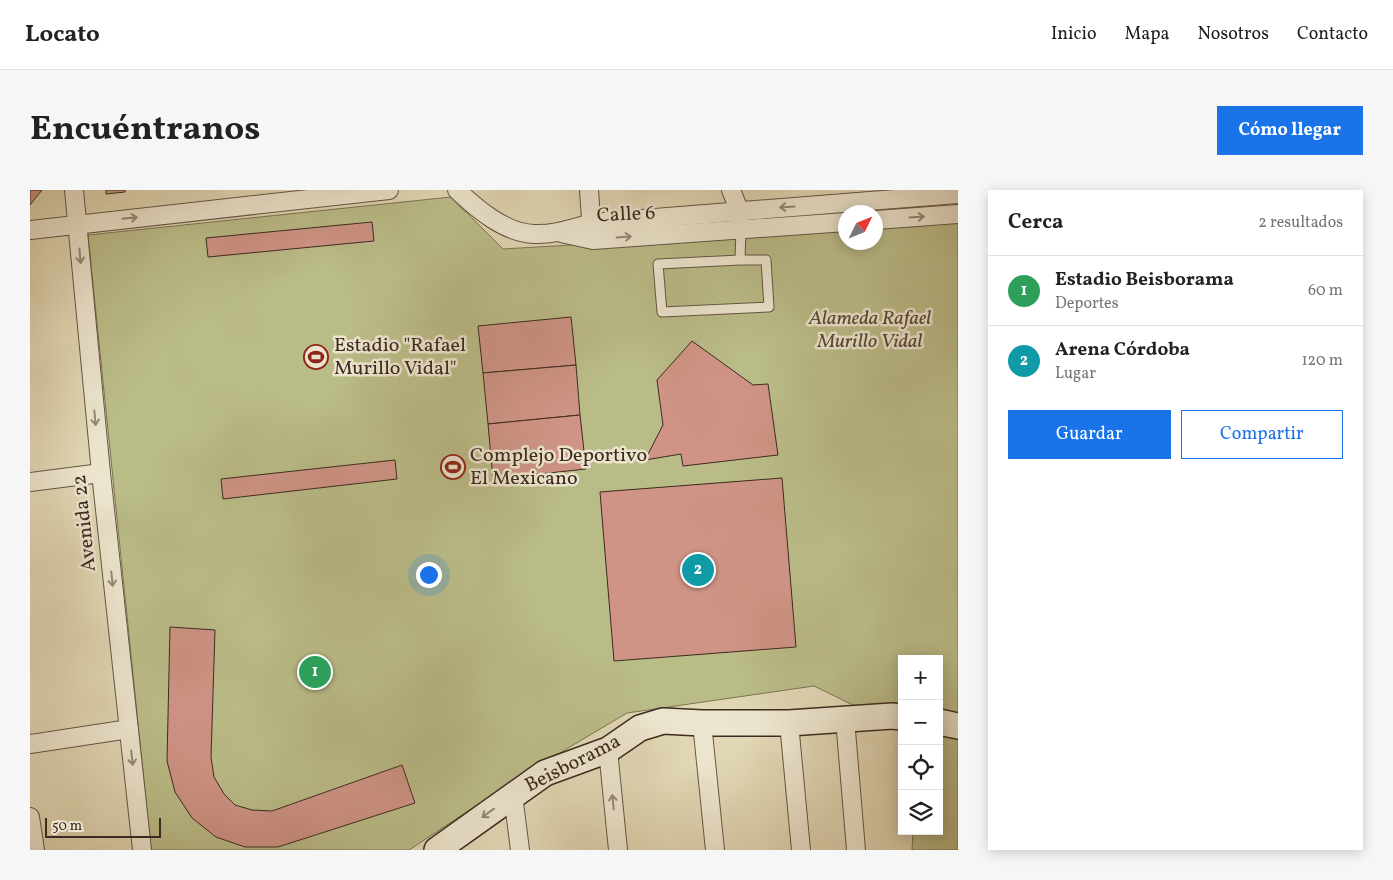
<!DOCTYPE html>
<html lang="es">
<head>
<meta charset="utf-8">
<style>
  body { margin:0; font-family:Vollkorn,serif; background:#f6f6f6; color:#222 }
  .controls { position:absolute; right:15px; bottom:15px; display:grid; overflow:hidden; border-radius:0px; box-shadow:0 2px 12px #0003 }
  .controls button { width:45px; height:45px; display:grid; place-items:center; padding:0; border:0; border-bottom:1px solid #e0e0e0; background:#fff; color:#222; font:25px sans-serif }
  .compass { position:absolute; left:808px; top:15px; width:45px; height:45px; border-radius:50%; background:#fff; box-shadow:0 2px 12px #0003; rotate:47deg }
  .scale { position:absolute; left:15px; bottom:12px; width:116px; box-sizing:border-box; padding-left:5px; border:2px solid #3d2a20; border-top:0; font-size:14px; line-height:18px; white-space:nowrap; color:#3d2a20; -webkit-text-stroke:4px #ece5ce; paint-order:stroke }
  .you { position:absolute; left:398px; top:384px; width:18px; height:18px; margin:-12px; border:4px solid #fff; border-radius:50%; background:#1a73e8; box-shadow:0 0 0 8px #1a73e833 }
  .badge { display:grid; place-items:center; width:32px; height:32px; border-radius:50%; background:#1a73e8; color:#fff; font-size:16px; font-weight:700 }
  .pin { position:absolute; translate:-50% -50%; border:2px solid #fff; box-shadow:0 1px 5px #0006 }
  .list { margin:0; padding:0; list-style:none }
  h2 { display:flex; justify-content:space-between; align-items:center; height:65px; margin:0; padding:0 20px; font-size:21px }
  h2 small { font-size:16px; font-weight:400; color:#767676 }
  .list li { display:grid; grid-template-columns:32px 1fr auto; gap:15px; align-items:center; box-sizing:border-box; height:70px; padding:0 20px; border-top:1px solid #e0e0e0 }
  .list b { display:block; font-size:19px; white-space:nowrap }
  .list p { margin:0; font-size:16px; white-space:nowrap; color:#767676 }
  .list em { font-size:16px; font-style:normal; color:#767676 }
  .actions { display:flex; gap:10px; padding:15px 20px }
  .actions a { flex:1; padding:11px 0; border:1px solid #1a73e8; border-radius:0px; text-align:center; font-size:18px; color:#1a73e8 }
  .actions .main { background:#1a73e8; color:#fff }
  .icon { flex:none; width:28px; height:28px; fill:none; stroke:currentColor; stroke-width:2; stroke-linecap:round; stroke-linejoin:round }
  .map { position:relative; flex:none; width:928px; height:660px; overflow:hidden; border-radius:0px }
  header { display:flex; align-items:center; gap:30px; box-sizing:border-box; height:70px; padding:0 25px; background:#fff; border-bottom:1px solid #e0e0e0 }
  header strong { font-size:24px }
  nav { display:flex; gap:28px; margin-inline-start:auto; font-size:18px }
  .intro { display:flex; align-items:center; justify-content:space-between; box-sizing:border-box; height:120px; padding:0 30px }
  h1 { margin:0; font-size:35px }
  .button { padding:12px 22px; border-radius:0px; background:#1a73e8; color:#fff; font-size:18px; font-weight:700 }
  main { display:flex; gap:30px; padding:0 30px }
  aside { flex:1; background:#fff; border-radius:0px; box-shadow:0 2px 12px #0003 }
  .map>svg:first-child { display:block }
</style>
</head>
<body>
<header>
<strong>Locato</strong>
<nav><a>Inicio</a><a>Mapa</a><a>Nosotros</a><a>Contacto</a></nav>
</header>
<div class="intro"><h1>Encuéntranos</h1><a class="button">Cómo llegar</a></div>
<main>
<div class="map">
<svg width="928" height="660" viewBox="0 0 928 660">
  <rect width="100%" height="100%" fill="#e1d7b4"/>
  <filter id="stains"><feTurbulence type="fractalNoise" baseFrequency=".004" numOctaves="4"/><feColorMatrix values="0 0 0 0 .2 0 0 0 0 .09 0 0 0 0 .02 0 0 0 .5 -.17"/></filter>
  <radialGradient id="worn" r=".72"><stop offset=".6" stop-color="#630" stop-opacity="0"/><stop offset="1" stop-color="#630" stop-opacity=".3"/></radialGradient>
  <path fill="#babc88" stroke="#7c7354" d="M421 7 435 22 438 21V24L473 59 815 39 816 52H846V37L928 31V660H882L883 641H909V469H872V539L784 496 597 523 491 586 379 660H121L58 45Z"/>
  <g fill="#cf9486" stroke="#3d2a20">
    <path d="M0 0H12L0 15Z"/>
    <path d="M76 0H95V2L76 4Z"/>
    <path d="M342 32 344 51 178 67 176 48Z"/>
    <path d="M541 127 546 175 453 183 448 136Z"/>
    <path d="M662 151 723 195 738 194 748 265 653 276 651 264 615 270 633 235 627 190Z"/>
    <path d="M546 175 550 225 458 234 453 183Z"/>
    <path d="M550 225 556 279 463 289 458 234Z"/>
    <path d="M365 270 367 289 193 309 191 289Z"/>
    <path d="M752 288 766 457 584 471 570 302Z"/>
    <path d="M140 437 185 440 181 567 184 587 194 604 205 615 222 620 242 621 372 575 385 613 248 657H215L186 647 162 628 145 602 137 571Z"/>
  </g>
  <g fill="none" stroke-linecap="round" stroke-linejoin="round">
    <defs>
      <g id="lane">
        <path d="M710 70H736L739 117 632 122 628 74Z"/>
        <path d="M710 70 711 39"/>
      </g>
      <g id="street">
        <path d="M44 0 71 283 112 660"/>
        <path d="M427 0C447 19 475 43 504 44 524 45 543 38 562 33L928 4"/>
        <path d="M559 0 562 44"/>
        <path d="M701 0 709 20 710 31"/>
        <path d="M846 30 928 24"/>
        <path d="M0 40 359 0"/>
        <path d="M531 43 563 50 816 32"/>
        <path d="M0 292 71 283"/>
        <path d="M815 529 826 660"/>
        <path d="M672 533 685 660"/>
        <path d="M759 533 771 660"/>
        <path d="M0 554 99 539"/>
        <path d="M578 560 588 660"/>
        <path d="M483 605 490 660"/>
        <path d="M0 627 5 660"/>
      </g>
      <g id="secondary">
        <path d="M909 532 928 536"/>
        <path d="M407 660 515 583 578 560 610 538 633 531 672 533H759L862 526 872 527"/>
      </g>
    </defs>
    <use href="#lane" stroke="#665545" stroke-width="11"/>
    <use href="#street" stroke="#665545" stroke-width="20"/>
    <use href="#secondary" stroke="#3d2a20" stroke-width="28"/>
    <use href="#lane" stroke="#ece5ce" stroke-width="9"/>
    <use href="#street" stroke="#ece5ce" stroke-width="18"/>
    <use href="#secondary" stroke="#ece5ce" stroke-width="25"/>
  </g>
  <defs><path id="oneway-shaft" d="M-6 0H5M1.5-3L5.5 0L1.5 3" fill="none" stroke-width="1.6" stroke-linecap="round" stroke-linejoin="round" transform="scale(1.25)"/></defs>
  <g stroke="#948877">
    <use href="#oneway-shaft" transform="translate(757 17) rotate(176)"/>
    <use href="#oneway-shaft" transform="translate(887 27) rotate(-4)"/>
    <use href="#oneway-shaft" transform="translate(100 28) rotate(-6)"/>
    <use href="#oneway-shaft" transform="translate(594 47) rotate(-4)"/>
    <use href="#oneway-shaft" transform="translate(50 66) rotate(85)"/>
    <use href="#oneway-shaft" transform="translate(65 228) rotate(85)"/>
    <use href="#oneway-shaft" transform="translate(82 389) rotate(84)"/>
    <use href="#oneway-shaft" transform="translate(102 568) rotate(84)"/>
    <use href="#oneway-shaft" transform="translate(583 612) rotate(-96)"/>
    <use href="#oneway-shaft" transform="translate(458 623) rotate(144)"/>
  </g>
  <defs>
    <symbol id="stadium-ring" viewBox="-11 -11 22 22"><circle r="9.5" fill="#ece5ce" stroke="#8f2418" stroke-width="1.5"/><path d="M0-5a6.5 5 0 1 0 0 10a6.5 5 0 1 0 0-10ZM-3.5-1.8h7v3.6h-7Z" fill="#8f2418"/></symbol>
  </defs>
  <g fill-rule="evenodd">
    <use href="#stadium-ring" x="272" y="153" width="28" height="28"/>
    <use href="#stadium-ring" x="409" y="263" width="28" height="28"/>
  </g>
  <g text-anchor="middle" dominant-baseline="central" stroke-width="5" stroke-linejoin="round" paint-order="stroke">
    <g font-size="20" fill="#3d2a20" stroke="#ece5ce">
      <text transform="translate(596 25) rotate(-3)">Calle 6</text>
      <text transform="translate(55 333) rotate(-96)">Avenida 22</text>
      <text transform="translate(543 574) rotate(-27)">Beisborama</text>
    </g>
    <g font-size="20" font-style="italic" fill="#564735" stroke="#ece5ce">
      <text x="840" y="129">Alameda Rafael<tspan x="840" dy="23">Murillo Vidal</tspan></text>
    </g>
    <g font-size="20" fill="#3d2a20" stroke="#ece5ce" text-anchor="start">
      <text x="304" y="156">Estadio "Rafael<tspan x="304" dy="23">Murillo Vidal"</tspan></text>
      <text x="440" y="266">Complejo Deportivo<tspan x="440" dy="23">El Mexicano</tspan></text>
    </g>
  </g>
  <rect width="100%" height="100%" filter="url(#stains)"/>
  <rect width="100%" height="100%" fill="url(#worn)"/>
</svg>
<div class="controls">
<button>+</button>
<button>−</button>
<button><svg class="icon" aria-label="locate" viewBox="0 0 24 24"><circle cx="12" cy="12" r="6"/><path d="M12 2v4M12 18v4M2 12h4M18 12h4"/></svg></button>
<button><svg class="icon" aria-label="layers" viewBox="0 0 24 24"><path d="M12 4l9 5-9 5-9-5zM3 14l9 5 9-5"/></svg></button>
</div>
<svg class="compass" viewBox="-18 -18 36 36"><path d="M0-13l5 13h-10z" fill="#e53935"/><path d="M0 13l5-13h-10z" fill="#767676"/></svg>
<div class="scale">50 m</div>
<div class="you"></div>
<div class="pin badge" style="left:285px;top:482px;background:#2e9e5b">1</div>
<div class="pin badge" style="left:668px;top:380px;background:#0f9aa8">2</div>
</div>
<aside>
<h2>Cerca<small>2 resultados</small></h2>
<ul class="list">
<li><span class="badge" style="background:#2e9e5b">1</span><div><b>Estadio Beisborama</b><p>Deportes</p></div><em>60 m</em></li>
<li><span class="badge" style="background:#0f9aa8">2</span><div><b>Arena Córdoba</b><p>Lugar</p></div><em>120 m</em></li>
</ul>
<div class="actions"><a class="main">Guardar</a><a>Compartir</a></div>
</aside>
</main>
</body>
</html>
